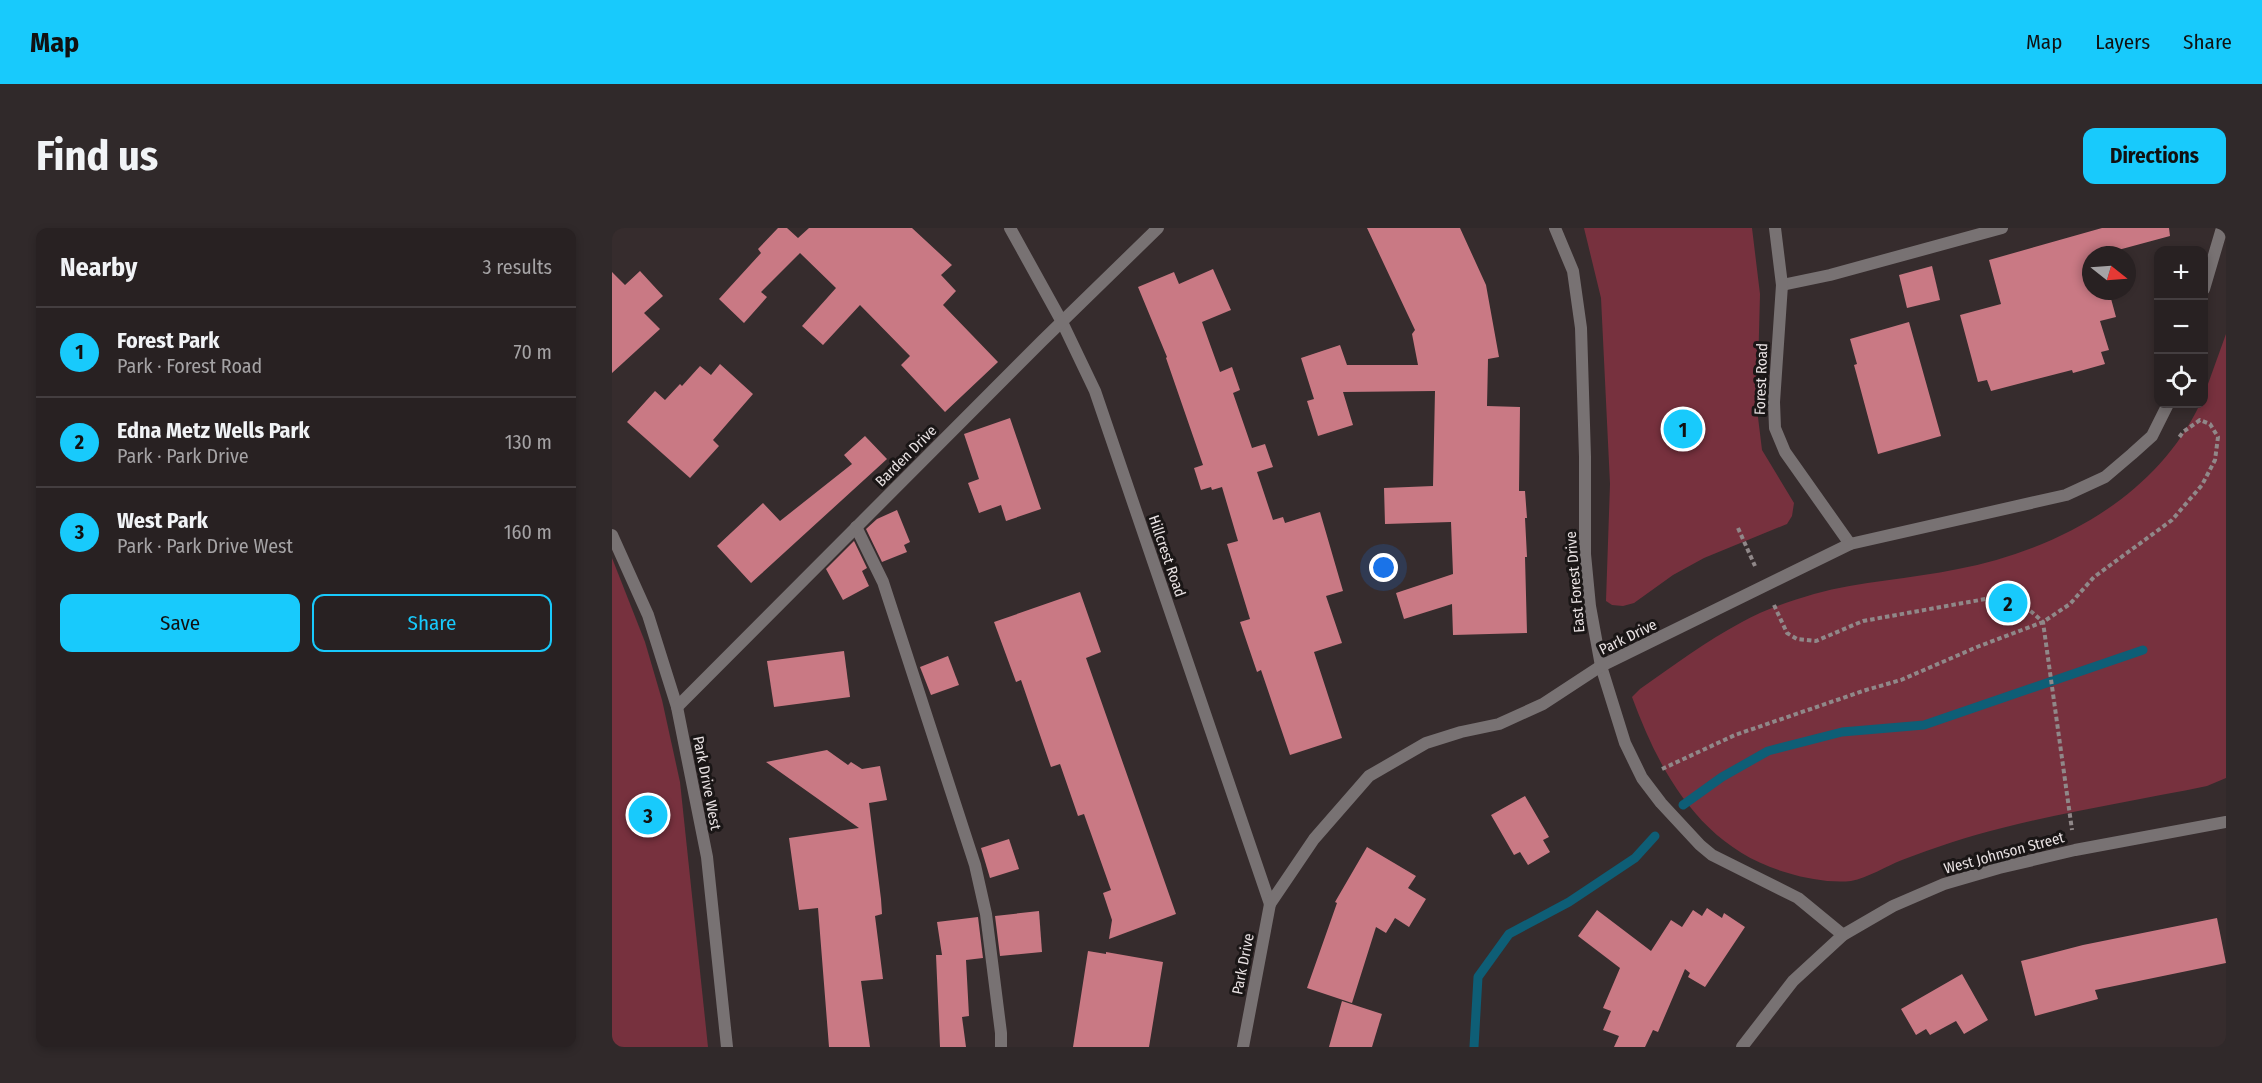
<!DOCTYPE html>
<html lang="en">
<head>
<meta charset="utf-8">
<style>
  body { margin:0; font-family:"Fira Sans Condensed",sans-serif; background:#30292a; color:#f1f3f6 }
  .controls { position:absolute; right:18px; top:18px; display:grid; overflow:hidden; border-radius:12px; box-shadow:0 3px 9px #0003 }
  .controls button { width:54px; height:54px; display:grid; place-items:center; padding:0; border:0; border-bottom:2px solid #443e40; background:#282122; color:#f1f3f6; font:30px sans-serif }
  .compass { position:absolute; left:1470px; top:18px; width:54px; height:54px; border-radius:50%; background:#282122; box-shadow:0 3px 9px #0003; rotate:107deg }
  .you { position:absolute; left:772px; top:340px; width:21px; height:21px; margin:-15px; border:4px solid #fff; border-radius:50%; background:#1a73e8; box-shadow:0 0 0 9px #1a73e833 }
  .badge { display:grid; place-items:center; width:39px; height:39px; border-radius:50%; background:#18cafc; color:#111; font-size:20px; font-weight:700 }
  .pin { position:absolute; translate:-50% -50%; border:3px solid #fff; box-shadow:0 2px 6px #0006 }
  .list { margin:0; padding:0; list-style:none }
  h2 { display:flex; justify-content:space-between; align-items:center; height:78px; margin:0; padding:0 24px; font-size:26px }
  h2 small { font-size:20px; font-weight:400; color:#a5a3a5 }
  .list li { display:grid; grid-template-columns:39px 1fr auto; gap:18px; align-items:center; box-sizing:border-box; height:90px; padding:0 24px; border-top:2px solid #443e40 }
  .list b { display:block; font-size:22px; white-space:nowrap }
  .list p { margin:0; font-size:20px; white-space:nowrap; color:#a5a3a5 }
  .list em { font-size:20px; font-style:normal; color:#a5a3a5 }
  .actions { display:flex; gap:12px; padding:18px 24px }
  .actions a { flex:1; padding:14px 0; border:2px solid #18cafc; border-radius:12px; text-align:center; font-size:21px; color:#18cafc }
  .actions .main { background:#18cafc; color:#111 }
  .icon { flex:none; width:33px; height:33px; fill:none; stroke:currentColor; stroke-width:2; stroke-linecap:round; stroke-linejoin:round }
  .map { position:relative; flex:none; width:1614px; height:819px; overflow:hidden; border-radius:12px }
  header { display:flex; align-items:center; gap:36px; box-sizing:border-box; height:84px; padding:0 30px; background:#18cafc; color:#111 }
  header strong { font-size:28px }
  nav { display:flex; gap:33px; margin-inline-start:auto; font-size:21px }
  .intro { display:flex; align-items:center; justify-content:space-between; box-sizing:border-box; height:144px; padding:0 36px }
  h1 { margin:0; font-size:42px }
  .button { padding:15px 27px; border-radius:12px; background:#18cafc; color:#111; font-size:21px; font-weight:700 }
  main { display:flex; gap:36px; padding:0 36px }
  aside { flex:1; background:#282122; border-radius:12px; box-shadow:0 3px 9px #0003 }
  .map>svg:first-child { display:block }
</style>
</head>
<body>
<header>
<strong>Map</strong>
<nav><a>Map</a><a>Layers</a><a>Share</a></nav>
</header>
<div class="intro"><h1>Find us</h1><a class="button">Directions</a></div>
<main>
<aside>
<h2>Nearby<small>3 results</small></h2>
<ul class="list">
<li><span class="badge">1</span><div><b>Forest Park</b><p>Park · Forest Road</p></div><em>70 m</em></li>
<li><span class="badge">2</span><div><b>Edna Metz Wells Park</b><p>Park · Park Drive</p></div><em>130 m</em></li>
<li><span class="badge">3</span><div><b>West Park</b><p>Park · Park Drive West</p></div><em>160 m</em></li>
</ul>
<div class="actions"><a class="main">Save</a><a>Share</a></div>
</aside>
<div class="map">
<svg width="1614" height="819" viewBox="0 0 1614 819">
  <rect width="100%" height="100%" fill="#362c2d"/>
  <g fill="#77313e">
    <path d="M972 0H1140L1148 66 1145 181 1150 222 1182 275 1180 288 1175 296 1092 330 1061 347 1022 375 1011 378 1000 377 994 373 998 256 989 70Z"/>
    <path d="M1614 106V550L1595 558C1527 572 1457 583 1390 600 1356 608 1322 620 1290 632 1274 638 1256 650 1239 653 1220 655 1195 651 1176 645 1091 621 1049 548 1020 469L1028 461C1061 438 1094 413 1130 394 1152 382 1178 373 1202 366 1249 353 1298 351 1346 341 1444 322 1543 270 1588 176H1592V167Z"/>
    <path d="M0 330 33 414 50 472 68 554 96 819H0Z"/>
  </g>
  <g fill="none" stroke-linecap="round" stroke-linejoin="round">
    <g stroke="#0e5e76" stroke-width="9">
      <path d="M1071 577 1110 549 1156 523 1230 504 1312 497 1531 422"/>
      <path d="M862 819 866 749 897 706 957 674 1023 630 1043 608"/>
    </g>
  </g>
  <g fill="#c97984">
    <path d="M166 0H175L186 10 197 0H300L340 37 329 47 344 63 331 77 386 134 333 184 289 137 298 128 248 77 211 117 190 98 224 60 188 25 149 64 155 69 132 95 107 71 149 25 146 21Z"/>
    <path d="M755 0H848L874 57 887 129 876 131 875 178 908 179 907 263H913L915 290H913L915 329H913L915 405 841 407 840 376 792 391 784 365 841 346 839 294 773 296 772 260 821 258 823 163 731 164 741 197 706 208 695 173 702 171 689 130 728 117 735 137H806L800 106 803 102Z"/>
    <path d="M1490 0H1557L1558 8 1495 25V27H1479V63H1505L1506 65 1498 67 1504 89 1488 93 1497 122 1489 124 1493 136 1461 145 1460 142 1379 163 1375 152 1366 154 1348 87 1389 76 1377 32Z"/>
    <path d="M1320 38 1328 72 1295 80 1287 47Z"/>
    <path d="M601 41 619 82 590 94 608 144 620 139 628 162 621 165 640 220 653 216 661 239 645 244 661 292 671 289 673 295 708 284 731 363 714 368 730 415 702 424 730 510 678 527 649 442 645 444 628 394 638 391 615 316 626 313 610 259 600 262 599 259 589 262 582 240 591 237 554 130 555 129 526 59 562 44 567 56Z"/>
    <path d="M28 43 51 68 32 85 48 101 0 145V44L13 57Z"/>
    <path d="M1297 94 1329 208 1266 226 1242 137 1245 136 1238 111Z"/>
    <path d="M108 136 141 166 101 212 107 218 78 250 15 194 43 163 53 172 68 156 70 158 88 138 99 147Z"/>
    <path d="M398 190 429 281 394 293 389 277 367 285 356 255 367 251 352 206Z"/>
    <path d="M253 208 275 231 139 355 105 318 151 275 168 293 240 236 232 227Z"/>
    <path d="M285 282 298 314 292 317 295 324 270 334 254 301 265 291Z"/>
    <path d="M242 313 255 340 250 343 257 358 231 372 214 341Z"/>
    <path d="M468 364 489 424 474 430 564 686 497 711 500 692 491 665 499 662 472 586 466 588 448 536 439 539 409 452 404 454 382 394Z"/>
    <path d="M232 423 238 469 162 479 155 433Z"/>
    <path d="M336 428 347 457 319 467 308 439Z"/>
    <path d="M215 522 236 537 239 534 250 541 268 538 275 572 257 575 269 671 270 686 263 688 271 751 249 753 258 819H217L206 680 187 682 177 610 247 600 154 534Z"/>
    <path d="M913 568 937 609 931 612 938 624 916 637 908 624 902 627 879 587Z"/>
    <path d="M397 611 407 641 378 650 369 620Z"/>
    <path d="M755 619 804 648 796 660 814 671 797 699 783 690 774 705 764 699 740 775 695 760 725 675 723 674Z"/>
    <path d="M1095 680 1110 690 1112 685 1133 699 1093 759 1076 749 1078 745 1073 741 1046 804 1041 802 1033 819H1002L1007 808 991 802 999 783 991 780 1008 740 966 708 985 682 1039 723 1059 692 1070 699 1081 682 1090 688Z"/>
    <path d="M427 683 430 724 388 728 383 688Z"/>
    <path d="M366 689 371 730 354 732 357 788 350 789 354 819H328L324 727H330L325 694Z"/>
    <path d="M1605 690 1614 735 1483 762 1486 771 1423 788 1409 733 1471 717Z"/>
    <path d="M476 723 494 726V724L551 734 537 819H461Z"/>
    <path d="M1350 746 1376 792 1352 806 1344 793 1318 807 1314 801 1304 807 1289 781Z"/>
    <path d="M730 773 770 786 760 819H717Z"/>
  </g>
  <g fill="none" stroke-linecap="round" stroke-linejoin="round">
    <g stroke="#908889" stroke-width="4" stroke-dasharray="4.5 3" stroke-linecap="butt">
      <path d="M1126 300 1143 338"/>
      <path d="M1162 377 1175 405 1185 411 1204 413 1251 393 1379 370 1402 374 1414 379 1431 394 1460 602"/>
      <path d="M1050 541 1123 507 1254 462 1289 452 1365 419 1431 394 1458 376 1482 349 1560 292 1590 257 1603 232 1606 209 1598 196 1588 192 1571 204 1566 211"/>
    </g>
    <g stroke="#787273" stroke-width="12">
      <path d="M1170 57 1218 47 1390 0"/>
      <path d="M244 299 271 354 363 637 374 686 389 805V819"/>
    </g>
    <g stroke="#787273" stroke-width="12">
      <path d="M398 0 450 94 483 163 658 676"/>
      <path d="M943 0 961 43 969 100 973 229V326L978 378 989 438 1013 515 1030 550 1049 575 1088 617 1100 627 1186 670 1231 707"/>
      <path d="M1163 0 1170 57 1162 174 1163 200 1173 224 1238 316"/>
      <path d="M1592 61 1610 0"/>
      <path d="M0 307 36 387 65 479 95 629 115 819"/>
      <path d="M65 479 430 113 546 0"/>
      <path d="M631 819 658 676 702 611 757 548 814 515 849 504 887 496 931 476 989 438 1238 316 1454 267 1493 249 1520 226 1540 208 1556 176"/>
      <path d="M1130 819 1181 753 1231 707 1281 678 1332 656 1387 640 1463 622 1614 594"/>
    </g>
  </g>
  <g text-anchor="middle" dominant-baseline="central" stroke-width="6" stroke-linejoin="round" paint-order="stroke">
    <g font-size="15" fill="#e9e2e3" stroke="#1a1616">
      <text transform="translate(1149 151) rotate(-88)">Forest Road</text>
      <text transform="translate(294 228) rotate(-45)">Barden Drive</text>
      <text transform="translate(555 328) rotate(71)">Hillcrest Road</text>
      <text transform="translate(963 354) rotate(-95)">East Forest Drive</text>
      <text transform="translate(1016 409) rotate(-26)">Park Drive</text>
      <text transform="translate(95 555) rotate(79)">Park Drive West</text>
      <text transform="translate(1392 625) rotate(-15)">West Johnson Street</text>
      <text transform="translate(631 736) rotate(-79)">Park Drive</text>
    </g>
  </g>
</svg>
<div class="controls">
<button>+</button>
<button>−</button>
<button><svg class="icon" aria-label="locate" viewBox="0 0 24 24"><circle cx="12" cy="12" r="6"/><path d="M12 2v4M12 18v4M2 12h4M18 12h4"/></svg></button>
</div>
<svg class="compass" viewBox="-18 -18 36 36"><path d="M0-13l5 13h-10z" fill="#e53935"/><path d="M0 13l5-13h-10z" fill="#a5a3a5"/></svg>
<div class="you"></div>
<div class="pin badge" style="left:1071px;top:201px">1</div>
<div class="pin badge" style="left:1396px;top:375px">2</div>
<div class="pin badge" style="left:36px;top:587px">3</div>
</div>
</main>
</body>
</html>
